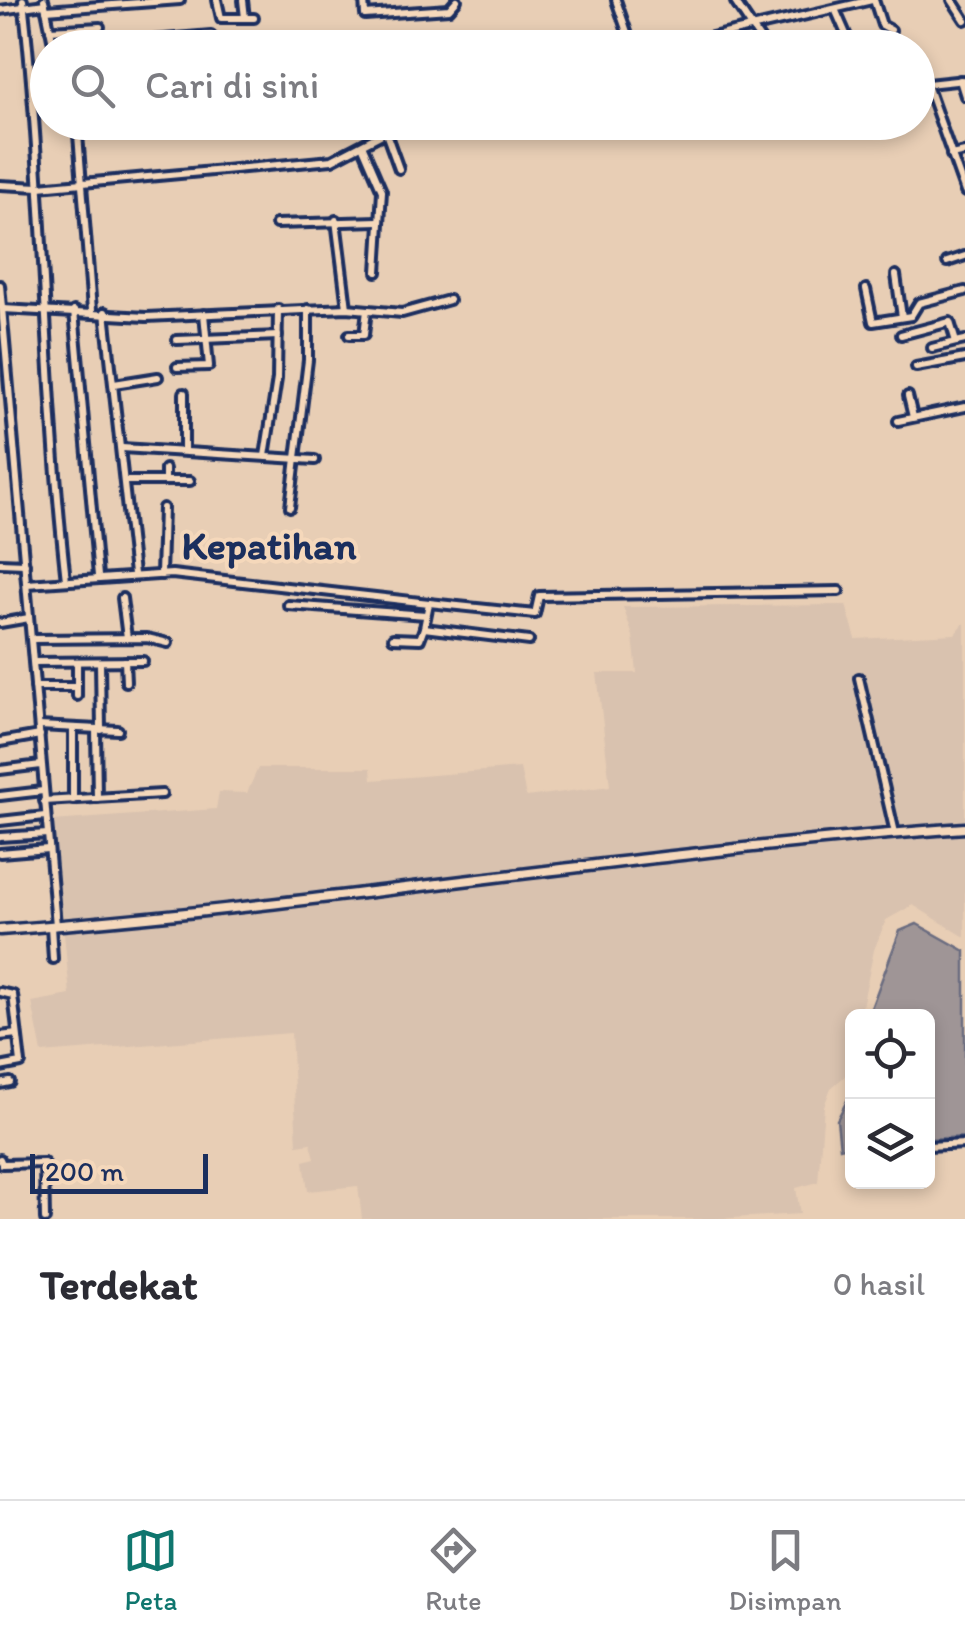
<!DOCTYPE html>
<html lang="id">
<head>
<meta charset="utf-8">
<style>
  body { margin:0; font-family:Itim,sans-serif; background:#f2f2f3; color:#2b2b33 }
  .controls { position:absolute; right:30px; bottom:30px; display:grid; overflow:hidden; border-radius:15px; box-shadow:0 5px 15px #0003 }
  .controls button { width:90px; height:90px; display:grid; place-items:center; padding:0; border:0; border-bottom:2px solid #e1e1e2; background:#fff; color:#2b2b33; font:50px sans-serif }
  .scale { position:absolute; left:30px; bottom:25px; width:178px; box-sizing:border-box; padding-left:10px; border:5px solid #1b2f5e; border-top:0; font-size:28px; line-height:35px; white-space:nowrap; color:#1b2f5e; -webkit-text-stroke:8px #f5d8bb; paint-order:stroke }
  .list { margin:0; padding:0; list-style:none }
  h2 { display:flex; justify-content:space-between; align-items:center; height:130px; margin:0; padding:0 40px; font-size:42px }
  h2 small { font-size:32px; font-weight:400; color:#7c7c81 }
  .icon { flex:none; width:55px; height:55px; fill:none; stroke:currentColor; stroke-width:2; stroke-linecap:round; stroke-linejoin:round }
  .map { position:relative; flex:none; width:965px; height:1219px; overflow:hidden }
  .search { position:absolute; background:#fff; box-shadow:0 5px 15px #0003; left:30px; right:30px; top:30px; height:110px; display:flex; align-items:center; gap:25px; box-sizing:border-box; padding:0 35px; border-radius:55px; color:#7c7c81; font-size:38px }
  .sheet { height:280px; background:#fff }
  nav { display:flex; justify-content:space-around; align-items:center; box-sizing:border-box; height:140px; border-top:2px solid #e1e1e2; background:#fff; font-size:28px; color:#7c7c81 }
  nav a { display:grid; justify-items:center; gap:5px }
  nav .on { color:#0f766e }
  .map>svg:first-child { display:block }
</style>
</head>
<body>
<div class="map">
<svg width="965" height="1219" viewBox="0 0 965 1219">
  <rect width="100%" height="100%" fill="#e8ceb5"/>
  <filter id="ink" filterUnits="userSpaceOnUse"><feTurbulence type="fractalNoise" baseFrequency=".01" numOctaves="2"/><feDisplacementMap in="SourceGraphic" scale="20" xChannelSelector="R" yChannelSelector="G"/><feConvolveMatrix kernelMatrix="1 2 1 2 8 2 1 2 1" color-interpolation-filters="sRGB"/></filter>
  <g filter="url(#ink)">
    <path fill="#d9c2af" d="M846 605 856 639 955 634 965 622V937L913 905 886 920 874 950 860 1016H852V1070L831 1088 824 1106 818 1182 796 1188 800 1214 716 1219H362L358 1186 308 1191 304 1161 315 1158 311 1143 297 1145 291 1033 42 1053 32 1002 70 995 53 821 216 809 219 792 247 793 258 768H371L372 780 520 768 526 797 610 786 597 673H637L633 636 623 607Z"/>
    <g fill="#9f9596" stroke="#6a6c80" stroke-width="2.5">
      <path d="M917 924 965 951V1137L928 1139V1016H873L871 1008 900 931Z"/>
      <path d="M852 1091V1145L840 1148 837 1120Z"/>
    </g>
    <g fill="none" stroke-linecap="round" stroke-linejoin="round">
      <defs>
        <g id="minor">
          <path d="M23 0C45 193 44 387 66 580"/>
          <path d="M44 0 54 48"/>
          <path d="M217 0 221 18H254"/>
          <path d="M243 0 245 18"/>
          <path d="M364 0 365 15 449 9 457 0"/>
          <path d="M616 0 630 41"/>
          <path d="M874 0 882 25 891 30"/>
          <path d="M952 0 965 20"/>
          <path d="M735 2 766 48"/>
          <path d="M835 9 849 41 836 48"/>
          <path d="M0 10 45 4"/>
          <path d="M46 10 180 0"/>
          <path d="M50 30 100 27"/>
          <path d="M571 37 574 48"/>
          <path d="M550 44 551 48"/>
          <path d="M60 48 211 35"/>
          <path d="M664 48 872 0"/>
          <path d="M960 80 965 96"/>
          <path d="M918 85 965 80"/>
          <path d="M927 85 965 192"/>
          <path d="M77 122 92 310"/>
          <path d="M382 122 399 169"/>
          <path d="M363 147 382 191 377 272"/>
          <path d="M951 155 965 152"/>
          <path d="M0 185 39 187 332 160 405 122"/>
          <path d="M336 220 347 308"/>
          <path d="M276 224 378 221"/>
          <path d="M947 262 965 256"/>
          <path d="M896 275 902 317"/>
          <path d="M0 285 56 925"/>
          <path d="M866 289 873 322 911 316 919 303 965 291"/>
          <path d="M3 309 146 317 347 308 402 313 449 300"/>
          <path d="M74 311 98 576"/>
          <path d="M105 312 134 574"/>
          <path d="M349 335H364L367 310"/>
          <path d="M901 335 950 322 956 342 965 340"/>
          <path d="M177 340 278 336"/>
          <path d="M932 348 956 342"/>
          <path d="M177 367 209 366 204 314"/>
          <path d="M916 367 965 358"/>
          <path d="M114 384 158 377"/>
          <path d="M908 396 913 417"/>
          <path d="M898 421 965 407"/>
          <path d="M122 448 315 460"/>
          <path d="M184 449V393"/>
          <path d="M265 456 277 379 278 309"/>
          <path d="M165 469V481"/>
          <path d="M125 481H190"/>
          <path d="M290 507 308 360V309"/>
          <path d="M0 563 25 564"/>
          <path d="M161 575 163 508"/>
          <path d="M27 584 172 574 429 603 424 628 529 641"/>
          <path d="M122 598 127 638"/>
          <path d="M429 603 535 614 539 596 839 591"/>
          <path d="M288 605 426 615"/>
          <path d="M0 623 29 618"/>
          <path d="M393 638 420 639 424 628"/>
          <path d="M32 639 147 638 168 643"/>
          <path d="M125 661 126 682"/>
          <path d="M34 662 143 661"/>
          <path d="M77 662V696"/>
          <path d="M100 662 101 730"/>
          <path d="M859 678 895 833"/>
          <path d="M35 687H77"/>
          <path d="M39 726 118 730"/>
          <path d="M73 728V800"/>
          <path d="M96 729 97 798"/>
          <path d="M0 742 40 735"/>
          <path d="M0 770 41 765"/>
          <path d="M0 796 43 791"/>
          <path d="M44 801 162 794"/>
          <path d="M0 821 45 816"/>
          <path d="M0 837 48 834"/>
          <path d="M0 853 48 849"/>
          <path d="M51 926 53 959"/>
          <path d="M0 992 13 995 21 1063 0 1067"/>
          <path d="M0 1036 17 1034"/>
          <path d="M0 1084 10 1082"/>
          <path d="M928 1146 965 1144"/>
          <path d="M0 1159 2 1164 44 1163 45 1219"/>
        </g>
        <path id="tertiary" d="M0 930C323 906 642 851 965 828"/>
      </defs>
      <use href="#minor" stroke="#1b2f5e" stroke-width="14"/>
      <use href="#tertiary" stroke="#1b2f5e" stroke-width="15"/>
      <use href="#minor" stroke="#f5d8bb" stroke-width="6"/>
      <use href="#tertiary" stroke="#f5d8bb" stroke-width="8"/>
    </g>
  </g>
  <g text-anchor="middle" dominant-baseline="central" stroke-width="8" stroke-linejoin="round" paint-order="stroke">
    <g font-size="40" font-weight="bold" fill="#1b2f5e" stroke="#f5d8bb">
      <text x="269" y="545">Kepatihan</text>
    </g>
  </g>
</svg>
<div class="controls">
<button><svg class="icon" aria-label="locate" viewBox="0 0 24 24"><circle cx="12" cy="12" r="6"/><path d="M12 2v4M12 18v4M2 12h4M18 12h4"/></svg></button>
<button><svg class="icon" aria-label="layers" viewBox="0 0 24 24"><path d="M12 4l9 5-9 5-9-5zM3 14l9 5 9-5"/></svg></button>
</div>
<div class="scale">200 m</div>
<div class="search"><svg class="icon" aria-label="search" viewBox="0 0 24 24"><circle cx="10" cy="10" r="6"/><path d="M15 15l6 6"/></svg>Cari di sini</div>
</div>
<section class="sheet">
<h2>Terdekat<small>0 hasil</small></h2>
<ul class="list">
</ul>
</section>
<nav>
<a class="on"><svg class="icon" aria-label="map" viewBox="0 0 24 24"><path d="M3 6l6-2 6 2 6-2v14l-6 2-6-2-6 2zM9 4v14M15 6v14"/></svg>Peta</a>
<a><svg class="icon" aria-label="directions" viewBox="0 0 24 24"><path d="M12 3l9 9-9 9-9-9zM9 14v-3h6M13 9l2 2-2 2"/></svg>Rute</a>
<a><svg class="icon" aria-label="saved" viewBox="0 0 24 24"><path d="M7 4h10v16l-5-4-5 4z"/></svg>Disimpan</a>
</nav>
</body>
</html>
